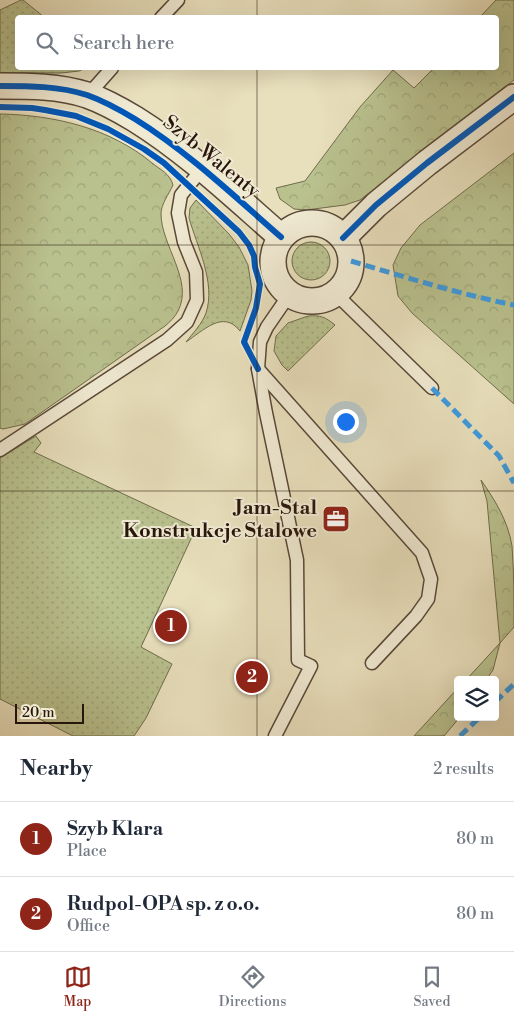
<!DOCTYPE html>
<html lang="en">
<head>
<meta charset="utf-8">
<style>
  body { margin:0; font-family:"Libre Bodoni",serif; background:#f6f6f7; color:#1f2937 }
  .controls { position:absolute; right:15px; bottom:15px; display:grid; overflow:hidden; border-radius:5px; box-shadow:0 5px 20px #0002 }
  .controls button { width:45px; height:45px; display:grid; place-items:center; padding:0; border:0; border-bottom:1px solid #e0e1e3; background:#fff; color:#1f2937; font:25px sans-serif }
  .scale { position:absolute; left:15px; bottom:12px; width:69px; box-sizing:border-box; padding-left:5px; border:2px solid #28160c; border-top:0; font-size:14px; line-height:18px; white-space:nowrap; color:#28160c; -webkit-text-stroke:4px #f0ead3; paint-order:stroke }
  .you { position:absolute; left:345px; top:421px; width:18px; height:18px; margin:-12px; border:4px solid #fff; border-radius:50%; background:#1a73e8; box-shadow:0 0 0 8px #1a73e833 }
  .badge { display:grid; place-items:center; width:32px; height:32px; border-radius:50%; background:#8f2418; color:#fff; font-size:16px; font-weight:700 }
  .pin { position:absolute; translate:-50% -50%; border:2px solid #fff; box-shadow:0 1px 5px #0006 }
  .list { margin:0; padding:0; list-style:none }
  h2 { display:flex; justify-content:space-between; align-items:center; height:65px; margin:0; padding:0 20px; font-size:21px }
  h2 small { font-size:16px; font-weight:400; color:#747a83 }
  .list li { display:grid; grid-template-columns:32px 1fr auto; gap:15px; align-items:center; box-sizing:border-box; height:75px; padding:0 20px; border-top:1px solid #e0e1e3 }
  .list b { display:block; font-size:19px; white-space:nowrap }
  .list p { margin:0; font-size:16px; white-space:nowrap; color:#747a83 }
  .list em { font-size:16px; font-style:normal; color:#747a83 }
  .icon { flex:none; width:28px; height:28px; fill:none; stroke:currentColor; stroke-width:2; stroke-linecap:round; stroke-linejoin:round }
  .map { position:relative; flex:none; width:514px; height:736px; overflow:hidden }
  .search { position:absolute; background:#fff; box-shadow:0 5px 20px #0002; left:15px; right:15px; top:15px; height:55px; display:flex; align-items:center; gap:12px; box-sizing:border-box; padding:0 18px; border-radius:5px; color:#747a83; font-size:19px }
  .sheet { height:215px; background:#fff }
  nav { display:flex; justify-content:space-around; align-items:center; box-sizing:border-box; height:70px; border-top:1px solid #e0e1e3; background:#fff; font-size:14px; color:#747a83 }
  nav a { display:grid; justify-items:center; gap:2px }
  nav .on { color:#8f2418 }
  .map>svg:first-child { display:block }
</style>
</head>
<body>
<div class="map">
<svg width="514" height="736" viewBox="0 0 514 736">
  <defs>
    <pattern id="grass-dots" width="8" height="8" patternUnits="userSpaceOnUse" patternTransform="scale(1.25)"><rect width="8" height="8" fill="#b9c18e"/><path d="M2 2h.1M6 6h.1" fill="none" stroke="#9fa579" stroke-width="1.8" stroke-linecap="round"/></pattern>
    <pattern id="forest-crowns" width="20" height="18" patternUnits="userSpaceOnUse" patternTransform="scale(1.25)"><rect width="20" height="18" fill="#b9c18e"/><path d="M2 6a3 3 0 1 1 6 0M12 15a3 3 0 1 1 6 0" fill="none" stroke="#9fa579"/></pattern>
  </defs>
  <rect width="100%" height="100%" fill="#e8dfbc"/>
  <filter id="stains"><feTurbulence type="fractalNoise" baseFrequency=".004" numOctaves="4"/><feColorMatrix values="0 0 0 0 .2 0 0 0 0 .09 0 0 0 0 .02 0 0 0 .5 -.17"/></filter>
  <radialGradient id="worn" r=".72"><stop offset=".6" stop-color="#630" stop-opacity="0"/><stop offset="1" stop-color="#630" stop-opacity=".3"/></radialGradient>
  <g fill="url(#grass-dots)" stroke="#706c4d">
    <path d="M21 0H23L44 17 18 18V68H85L79 71 61 73H0V10Z"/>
    <path d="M196 200 229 234 239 247 248 265 252 291 251 300 240 331C223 309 203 331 186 342 193 333 202 324 206 313 216 283 197 246 189 218L190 208Z"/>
    <circle cx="311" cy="261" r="19"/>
    <path d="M308 316C321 315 325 317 335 325L288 371 282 365 274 351 276 336 288 323Z"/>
    <path d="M36 436 41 443 34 452 196 528 141 647 172 664 146 718 134 736H73L0 699V458Z"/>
  </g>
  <g fill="url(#forest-crowns)" stroke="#706c4d">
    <path d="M496 0H514V80L360 200 345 205 306 210 294 209 280 199 276 188 305 181 360 107 393 70 414 88 434 68H496V18L480 17Z"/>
    <path d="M0 114C54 115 110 128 152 163 161 170 170 174 173 185 169 194 161 204 161 214 161 245 194 281 178 311 175 317 170 322 165 326L25 424 3 429 0 428Z"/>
    <path d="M514 153V404L412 313 398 296 393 265 401 248 420 225Z"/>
    <path d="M481 480C495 500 508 521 512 546 514 572 514 600 514 627L500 643 493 670 486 680H466L500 643 487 501Z"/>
    <path d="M458 688V717H460L444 736H414Z"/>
  </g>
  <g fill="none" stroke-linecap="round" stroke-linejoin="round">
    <defs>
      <g id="service">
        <path d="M161 18 178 0"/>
        <path d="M88 95 112 68"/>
        <path d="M336 294 432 388"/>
        <path d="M258 369 422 553 431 579 428 599 416 616 372 663"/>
        <path d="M0 450 167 340 187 322 197 300 196 272 184 242 178 213 181 195 202 169"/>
        <path d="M275 736 311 666 298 660 297 560 266 413 258 369 260 342 267 327 289 295"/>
      </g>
      <g id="minor">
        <path d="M0 86C29 86 59 86 87 95 104 101 120 110 135 119 188 152 234 196 281 237"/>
        <circle cx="312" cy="262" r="39"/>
        <path d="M343 238 376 205 427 163 514 97"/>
      </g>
    </defs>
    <use href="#service" stroke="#584838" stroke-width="15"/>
    <use href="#minor" stroke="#584838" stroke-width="28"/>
    <use href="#service" stroke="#f0ead3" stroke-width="12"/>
    <use href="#minor" stroke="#f0ead3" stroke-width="25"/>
    <g stroke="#3d9ade" stroke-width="5" stroke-dasharray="10 5" stroke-linecap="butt">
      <path d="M351 261C405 277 459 294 514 305"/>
      <path d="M432 388 499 456 514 483"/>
      <path d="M495 702 514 684"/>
      <path d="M460 736 480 717"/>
    </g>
    <defs>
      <g id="cycleway">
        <path d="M0 86C29 86 59 86 87 95 104 101 120 110 135 119 188 152 234 196 281 237"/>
        <path d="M0 107 32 108 45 110 76 116 108 129 144 149 164 163 239 232 249 245 254 256 255 267 260 284 256 308 244 342 258 369"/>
        <path d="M343 238 376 205 427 163 514 97"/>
      </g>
    </defs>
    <use href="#cycleway" stroke="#f0ead3" stroke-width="9"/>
    <use href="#cycleway" stroke="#0057b8" stroke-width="6"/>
  </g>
  <path fill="none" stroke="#28160c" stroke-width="1" stroke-opacity="0.55" d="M257 0V18M257 68V736M0 245H514M0 491H514"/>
  <defs>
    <symbol id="office-square" viewBox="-11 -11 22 22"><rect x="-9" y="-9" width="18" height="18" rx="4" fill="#8f2418" stroke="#f0ead3"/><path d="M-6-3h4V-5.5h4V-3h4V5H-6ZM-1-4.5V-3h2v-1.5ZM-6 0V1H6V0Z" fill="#fff"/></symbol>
  </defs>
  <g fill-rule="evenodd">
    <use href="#office-square" x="320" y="503" width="32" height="32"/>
  </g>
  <g text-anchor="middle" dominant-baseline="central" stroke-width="4" stroke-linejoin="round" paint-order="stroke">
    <g font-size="20" fill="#28160c" stroke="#f0ead3">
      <text transform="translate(211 157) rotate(39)">Szyb Walenty</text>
    </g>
    <g font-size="20" font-weight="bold" fill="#28160c" stroke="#f0ead3" text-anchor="end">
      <text x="317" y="508">Jam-Stal<tspan x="317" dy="23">Konstrukcje Stalowe</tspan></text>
    </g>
  </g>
  <rect width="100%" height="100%" filter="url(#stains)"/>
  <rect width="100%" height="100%" fill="url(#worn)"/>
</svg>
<div class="controls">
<button><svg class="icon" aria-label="layers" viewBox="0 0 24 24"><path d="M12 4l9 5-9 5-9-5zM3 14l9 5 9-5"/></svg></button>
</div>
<div class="scale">20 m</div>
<div class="you"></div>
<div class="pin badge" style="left:171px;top:626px">1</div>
<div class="pin badge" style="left:252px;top:677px">2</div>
<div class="search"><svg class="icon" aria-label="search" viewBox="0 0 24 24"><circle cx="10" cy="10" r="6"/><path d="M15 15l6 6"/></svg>Search here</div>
</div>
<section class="sheet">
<h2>Nearby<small>2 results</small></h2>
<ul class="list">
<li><span class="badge">1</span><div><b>Szyb Klara</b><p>Place</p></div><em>80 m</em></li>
<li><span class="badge">2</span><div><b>Rudpol-OPA sp. z o.o.</b><p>Office</p></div><em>80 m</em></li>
</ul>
</section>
<nav>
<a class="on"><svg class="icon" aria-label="map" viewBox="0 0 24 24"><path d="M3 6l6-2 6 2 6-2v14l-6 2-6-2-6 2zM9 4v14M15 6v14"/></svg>Map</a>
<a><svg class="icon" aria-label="directions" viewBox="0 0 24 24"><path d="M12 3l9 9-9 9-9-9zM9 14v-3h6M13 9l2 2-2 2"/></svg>Directions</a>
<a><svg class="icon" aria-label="saved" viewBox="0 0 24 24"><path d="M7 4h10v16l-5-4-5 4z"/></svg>Saved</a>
</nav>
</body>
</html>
